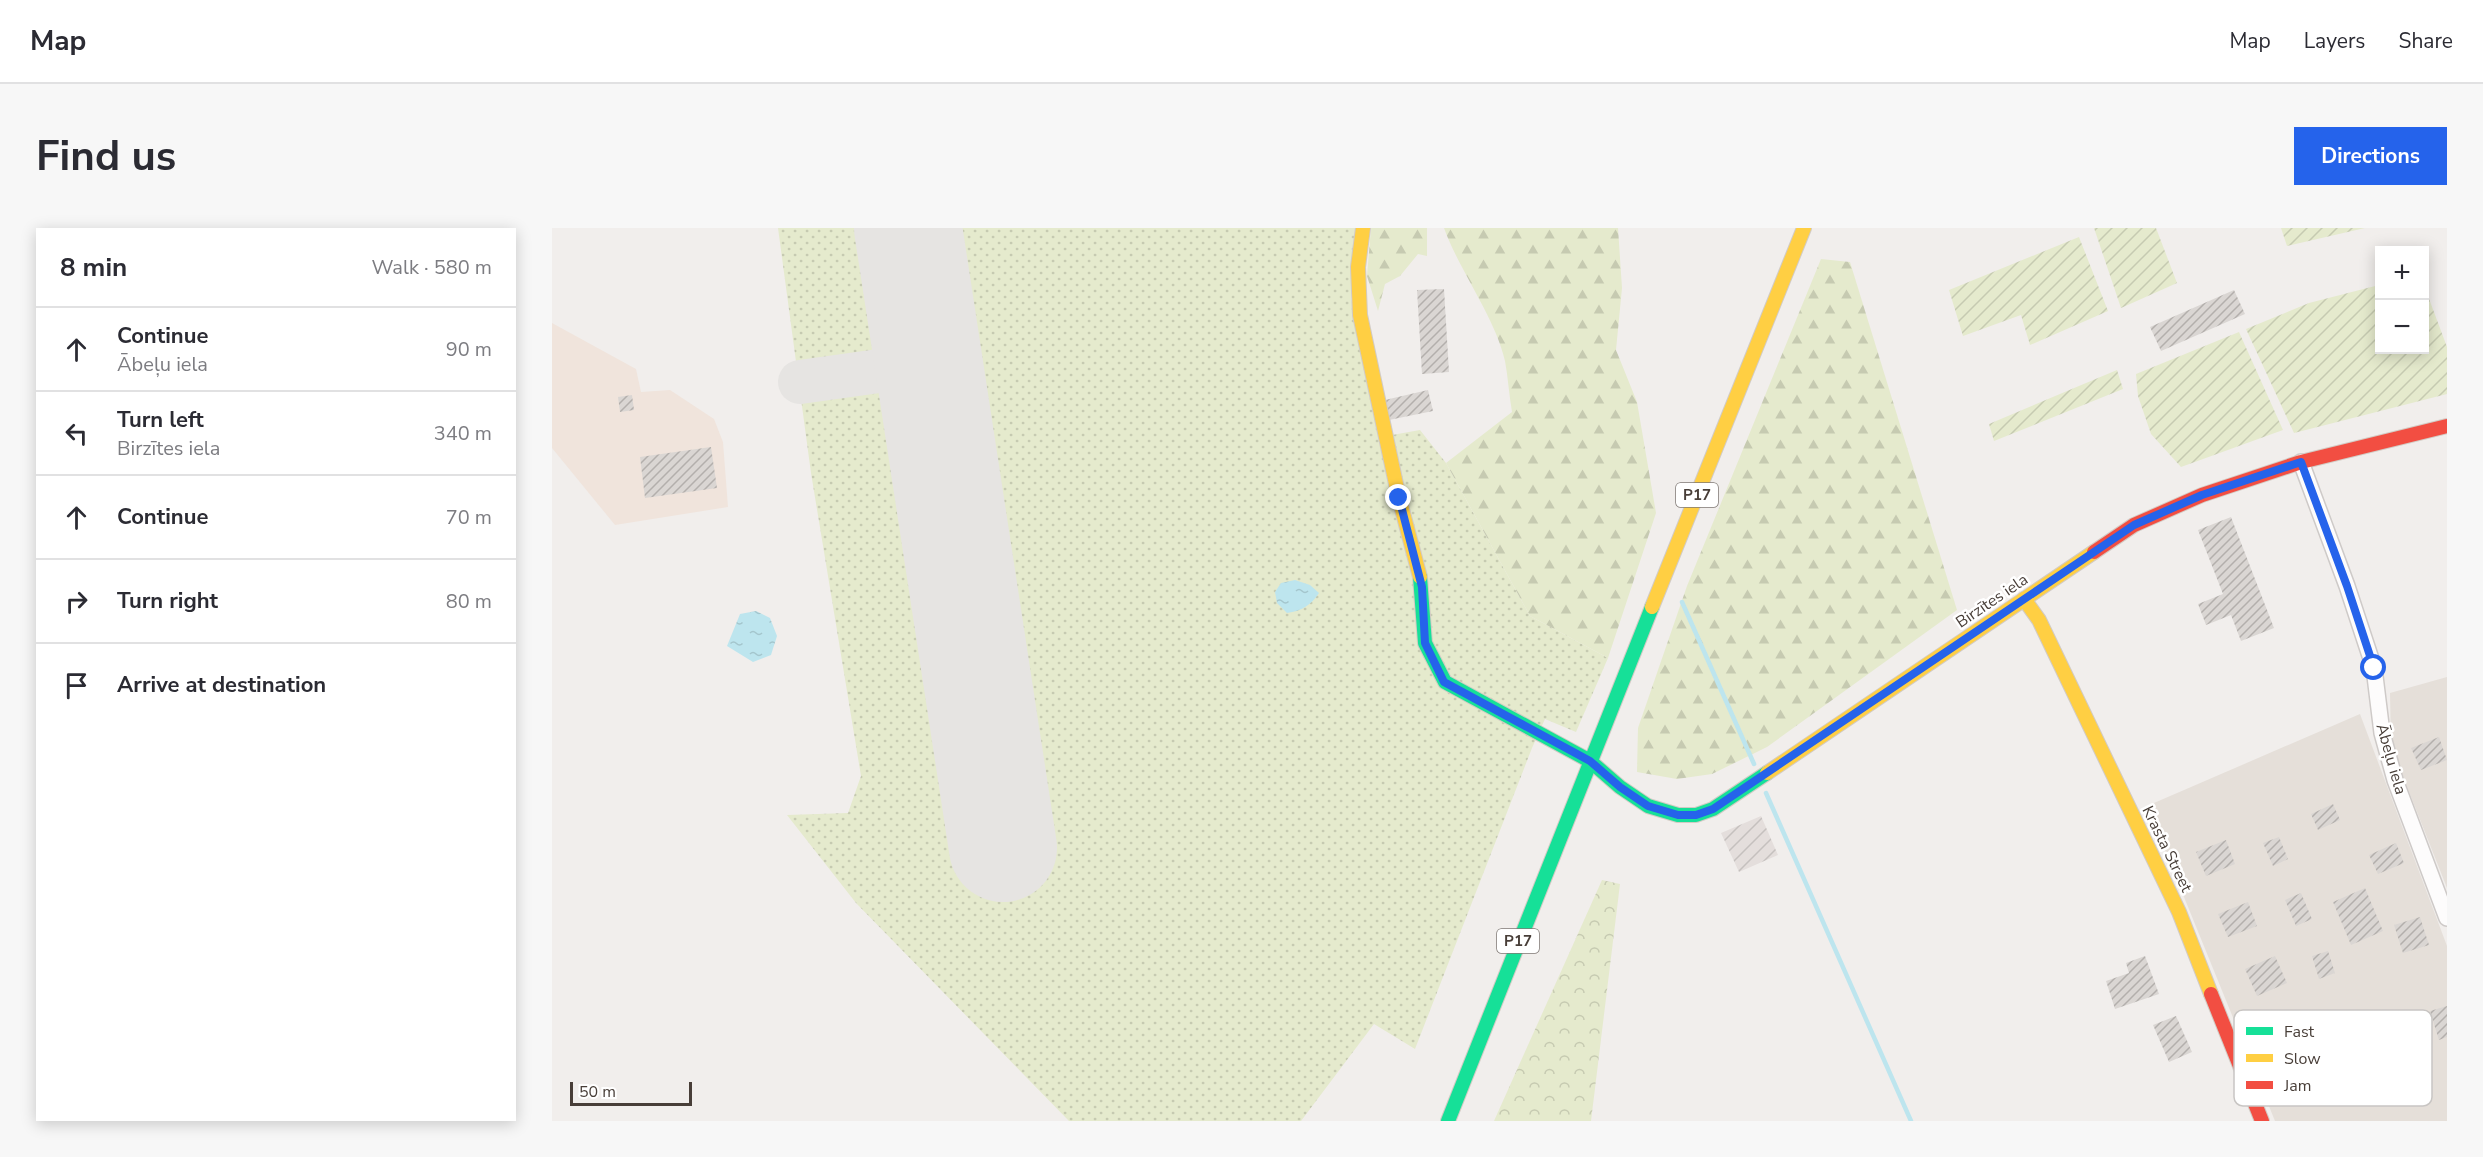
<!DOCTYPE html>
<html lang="en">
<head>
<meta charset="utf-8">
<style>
  body { margin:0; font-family:"Nunito Sans",sans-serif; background:#f7f7f7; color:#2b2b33 }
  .controls { position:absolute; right:18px; top:18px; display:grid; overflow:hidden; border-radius:0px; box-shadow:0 3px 15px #0003 }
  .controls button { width:54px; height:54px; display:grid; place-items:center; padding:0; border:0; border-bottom:2px solid #e1e1e2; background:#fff; color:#2b2b33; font:30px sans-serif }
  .scale { position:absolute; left:18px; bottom:15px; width:122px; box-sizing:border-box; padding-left:6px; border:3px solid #483e38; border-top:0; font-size:16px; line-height:21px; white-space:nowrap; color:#483e38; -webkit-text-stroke:4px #fff; paint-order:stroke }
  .stop { position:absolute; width:18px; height:18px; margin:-14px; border:4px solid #2563eb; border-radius:50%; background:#fff }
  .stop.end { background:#2563eb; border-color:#fff; box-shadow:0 2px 6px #0008 }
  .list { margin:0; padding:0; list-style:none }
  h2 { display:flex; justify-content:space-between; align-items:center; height:78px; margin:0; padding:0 24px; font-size:26px }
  h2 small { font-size:20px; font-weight:400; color:#7c7c81 }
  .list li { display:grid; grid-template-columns:39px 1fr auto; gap:18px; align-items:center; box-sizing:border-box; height:84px; padding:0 24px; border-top:2px solid #e1e1e2 }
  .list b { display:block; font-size:22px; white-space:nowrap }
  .list p { margin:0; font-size:20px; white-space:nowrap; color:#7c7c81 }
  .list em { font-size:20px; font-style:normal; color:#7c7c81 }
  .icon { flex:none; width:33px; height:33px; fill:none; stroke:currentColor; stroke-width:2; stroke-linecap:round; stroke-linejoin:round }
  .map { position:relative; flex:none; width:1895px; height:893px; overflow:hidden; border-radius:0px }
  header { display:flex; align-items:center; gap:36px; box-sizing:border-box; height:84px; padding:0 30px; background:#fff; border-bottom:2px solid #e1e1e2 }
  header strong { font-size:28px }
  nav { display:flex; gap:33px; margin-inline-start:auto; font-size:21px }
  .intro { display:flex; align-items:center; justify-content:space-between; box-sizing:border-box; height:144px; padding:0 36px }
  h1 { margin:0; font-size:42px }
  .button { padding:15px 27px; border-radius:0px; background:#2563eb; color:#fff; font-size:21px; font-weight:700 }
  main { display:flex; gap:36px; padding:0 36px }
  aside { flex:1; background:#fff; border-radius:0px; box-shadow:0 3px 15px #0003 }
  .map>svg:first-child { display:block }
</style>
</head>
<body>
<header>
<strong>Map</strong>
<nav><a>Map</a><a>Layers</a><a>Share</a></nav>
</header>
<div class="intro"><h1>Find us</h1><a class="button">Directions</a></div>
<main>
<aside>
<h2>8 min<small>Walk · 580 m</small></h2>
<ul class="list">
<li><svg class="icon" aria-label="ahead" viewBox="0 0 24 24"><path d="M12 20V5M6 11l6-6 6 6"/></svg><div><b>Continue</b><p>Ābeļu iela</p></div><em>90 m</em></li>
<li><svg class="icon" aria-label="left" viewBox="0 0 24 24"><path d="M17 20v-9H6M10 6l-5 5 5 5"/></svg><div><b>Turn left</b><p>Birzītes iela</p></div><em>340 m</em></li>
<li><svg class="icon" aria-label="ahead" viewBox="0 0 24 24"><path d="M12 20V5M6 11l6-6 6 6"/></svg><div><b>Continue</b></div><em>70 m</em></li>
<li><svg class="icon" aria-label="right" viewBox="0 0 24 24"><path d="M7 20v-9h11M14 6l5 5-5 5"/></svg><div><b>Turn right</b></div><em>80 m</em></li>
<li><svg class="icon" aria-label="arrive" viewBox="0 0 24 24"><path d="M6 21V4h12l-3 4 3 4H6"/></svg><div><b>Arrive at destination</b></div></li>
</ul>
</aside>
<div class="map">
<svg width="1895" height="893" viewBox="0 0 1895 893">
  <defs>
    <pattern id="industrial-furrows" width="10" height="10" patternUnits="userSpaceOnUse" patternTransform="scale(1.5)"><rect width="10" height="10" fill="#e4dedc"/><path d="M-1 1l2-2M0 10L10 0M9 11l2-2" fill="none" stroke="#c5c0be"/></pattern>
    <pattern id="grass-dots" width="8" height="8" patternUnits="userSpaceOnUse" patternTransform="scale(1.5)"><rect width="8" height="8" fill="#e5eacd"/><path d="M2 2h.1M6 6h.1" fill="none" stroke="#c6cab1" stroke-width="1.8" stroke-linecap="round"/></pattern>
    <pattern id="forest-firs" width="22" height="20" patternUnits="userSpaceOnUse" patternTransform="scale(1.5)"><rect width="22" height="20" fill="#e5eacd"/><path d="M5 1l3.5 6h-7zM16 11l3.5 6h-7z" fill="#c6cab1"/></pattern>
    <pattern id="park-crowns" width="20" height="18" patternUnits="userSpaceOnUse" patternTransform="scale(1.5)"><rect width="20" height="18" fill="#e5eacd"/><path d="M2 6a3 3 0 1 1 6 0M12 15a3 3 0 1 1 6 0" fill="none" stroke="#c6cab1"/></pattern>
    <pattern id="garden-furrows" width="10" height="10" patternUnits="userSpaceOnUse" patternTransform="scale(1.5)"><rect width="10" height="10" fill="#e5eacd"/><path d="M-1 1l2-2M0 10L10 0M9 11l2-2" fill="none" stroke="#c6cab1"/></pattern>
    <pattern id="water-ripples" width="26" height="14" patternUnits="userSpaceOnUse" patternTransform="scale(1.5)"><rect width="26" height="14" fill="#bde5ee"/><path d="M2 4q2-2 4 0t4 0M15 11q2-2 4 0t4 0" fill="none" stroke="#a4c6cd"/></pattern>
    <pattern id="building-hatch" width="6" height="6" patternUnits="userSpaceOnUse" patternTransform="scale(1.5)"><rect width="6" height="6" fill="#dad6d3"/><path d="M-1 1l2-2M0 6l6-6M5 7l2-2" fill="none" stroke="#b3afac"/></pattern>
  </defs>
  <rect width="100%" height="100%" fill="#f1eeec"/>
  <g fill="#e5dfd9">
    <path d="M1895 449V660L1839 518 1838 465Z"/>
    <path d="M1808 486 1895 718V893H1723L1595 578Z"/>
  </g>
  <path fill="#f0e4dc" d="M0 95 84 141 89 164 118 162 162 191 171 214 176 279 63 297 0 220Z"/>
  <path fill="url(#industrial-furrows)" d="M1209 588 1226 627 1187 644 1169 605Z"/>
  <path fill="url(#grass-dots)" d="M226 0H808L799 71 840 207 868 202 894 235 978 388 1056 430 1024 504 993 491 980 520 863 821 822 796 749 893H517L304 675 235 587 296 585 309 548 259 245Z"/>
  <g fill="url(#forest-firs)">
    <path d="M819 0H875V28L866 26 848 48 833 56 826 83 815 48Z"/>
    <path d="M892 0H1066L1070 60 1064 122 1085 174 1104 285 1056 430 978 388 894 235 960 184C957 167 956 149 953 133 943 89 908 44 892 0Z"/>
    <path d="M1269 31 1298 34 1405 382 1215 519 1160 546 1125 551 1085 544 1086 500 1135 358Z"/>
  </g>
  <path fill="url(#park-crowns)" d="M1050 652 1068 656 1039 893H942Z"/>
  <g fill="url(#garden-furrows)">
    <path d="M1542 0H1604L1625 55 1569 80Z"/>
    <path d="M1729 0H1813L1735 18Z"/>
    <path d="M1527 9 1556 83 1478 117 1469 87 1411 108 1397 62Z"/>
    <path d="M1827 57 1828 122H1872L1873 60 1895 119V166L1742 205 1694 101 1757 75Z"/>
    <path d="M1687 104 1731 202 1629 239 1599 206 1586 168 1584 146Z"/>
    <path d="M1565 142 1571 161 1442 213 1437 196Z"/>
  </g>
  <g fill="url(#water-ripples)">
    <path d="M743 352 758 357 767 365C759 377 750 383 735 385L725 375 723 364 729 355Z"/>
    <path d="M204 383 218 390 225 408 219 427 201 434 175 418 188 386Z"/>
  </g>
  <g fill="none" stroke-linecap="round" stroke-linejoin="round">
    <g stroke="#bde5ee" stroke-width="4.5">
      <path d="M1130 374 1202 536"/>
      <path d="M1214 565 1359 893"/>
    </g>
    <path stroke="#e6e4e2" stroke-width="44" d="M248 154 377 136"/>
    <path stroke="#e6e4e2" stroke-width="108" d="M356 0 451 620"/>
  </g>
  <g fill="url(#building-hatch)">
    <path d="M892 61 897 144 870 146 865 62Z"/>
    <path d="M1682 62 1693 86 1609 123 1598 99Z"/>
    <path d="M876 162 881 183 837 192 833 172Z"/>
    <path d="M80 167 82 182 68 184 66 169Z"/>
    <path d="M159 219 165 260 93 270 88 229Z"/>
    <path d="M1679 289 1722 400 1689 413 1679 387 1654 397 1646 376 1671 366 1646 302Z"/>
    <path d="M1887 509 1895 532 1869 542 1859 520Z"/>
    <path d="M1781 576 1788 592 1766 602 1759 586Z"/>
    <path d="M1727 609 1736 631 1721 638 1711 615Z"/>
    <path d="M1674 612 1683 636 1654 648 1644 624Z"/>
    <path d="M1844 615 1852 635 1826 646 1817 627Z"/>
    <path d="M1813 660 1831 703 1799 717 1781 674Z"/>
    <path d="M1749 665 1760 691 1744 698 1733 672Z"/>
    <path d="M1696 674 1705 698 1676 709 1666 686Z"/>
    <path d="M1868 689 1877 717 1851 725 1842 697Z"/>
    <path d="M1776 723 1783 745 1767 751 1760 728Z"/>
    <path d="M1593 728 1607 766 1563 781 1554 753 1577 745 1574 735Z"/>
    <path d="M1723 728 1735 755 1705 768 1693 741Z"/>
    <path d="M1895 778V809L1887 812 1878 783Z"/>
    <path d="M1624 788 1640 824 1617 834 1601 797Z"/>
  </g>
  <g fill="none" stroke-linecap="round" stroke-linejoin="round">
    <defs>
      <path id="street" d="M1749 234 1795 358 1822 440 1830 505 1843 552 1895 690"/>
      <g id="fast">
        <path d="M868 349 873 415 893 454 1038 533 1068 559 1096 578 1126 587H1144L1161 581 1215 545"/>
        <path d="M896 893 1100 379"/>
      </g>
      <g id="slow">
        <path d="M811 0 806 39 808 87 847 270 868 349"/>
        <path d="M1472 371 1487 392 1627 684 1659 766"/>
        <path d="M1100 379 1252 0"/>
        <path d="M1215 545 1542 324"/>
      </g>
      <g id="jam">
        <path d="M1542 324 1582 297 1650 267 1749 234 1895 198"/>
        <path d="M1659 766 1710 893"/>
      </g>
    </defs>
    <use href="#street" stroke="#cecac8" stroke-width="18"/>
    <use href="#fast" stroke="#d2cbc4" stroke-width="16"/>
    <use href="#slow" stroke="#d2cbc4" stroke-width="16"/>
    <use href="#jam" stroke="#d2cbc4" stroke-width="16"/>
    <use href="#street" stroke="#fdfcfc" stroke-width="15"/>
    <use href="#fast" stroke="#16e098" stroke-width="14"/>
    <use href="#slow" stroke="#ffcf43" stroke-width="14"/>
    <use href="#jam" stroke="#f24e42" stroke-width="14"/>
  </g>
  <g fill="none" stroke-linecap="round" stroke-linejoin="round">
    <path stroke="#2563eb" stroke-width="8" d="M847 270 870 359 873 415 892 454 1038 533 1068 559 1096 578 1126 587H1144L1161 581 1582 297 1650 267 1749 234 1795 358 1822 440"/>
  </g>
  <g text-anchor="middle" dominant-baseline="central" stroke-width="5" stroke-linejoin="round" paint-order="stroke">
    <g fill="#fff" stroke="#7f7874" stroke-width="1.5">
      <rect x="1124" y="255" width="42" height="24" rx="4.5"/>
      <rect x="945" y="701" width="42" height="24" rx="4.5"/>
    </g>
    <g font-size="15" font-weight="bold" fill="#483e38">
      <text x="1145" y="267">P17</text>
      <text x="966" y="713">P17</text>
    </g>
    <g font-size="16" fill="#483e38" stroke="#fff">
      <text transform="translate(1440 373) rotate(-34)">Birzītes iela</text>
      <text transform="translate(1839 531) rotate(74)">Ābeļu iela</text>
      <text transform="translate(1615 621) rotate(64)">Krasta Street</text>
    </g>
  </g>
  <rect x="1682" y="782" width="198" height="96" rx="9" fill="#fff" stroke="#c8c5c3" stroke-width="1.5"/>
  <rect x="1694" y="799" width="27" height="8" fill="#16e098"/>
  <rect x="1694" y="826" width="27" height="8" fill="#ffcf43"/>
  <rect x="1694" y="853" width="27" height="8" fill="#f24e42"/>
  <g font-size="16" fill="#483e38">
    <text x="1732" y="809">Fast</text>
    <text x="1732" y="836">Slow</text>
    <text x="1732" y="863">Jam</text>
  </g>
</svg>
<div class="controls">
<button>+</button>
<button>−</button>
</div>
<div class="scale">50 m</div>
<div class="stop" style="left:1822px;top:440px"></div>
<div class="stop end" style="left:847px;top:270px"></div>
</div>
</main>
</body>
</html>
